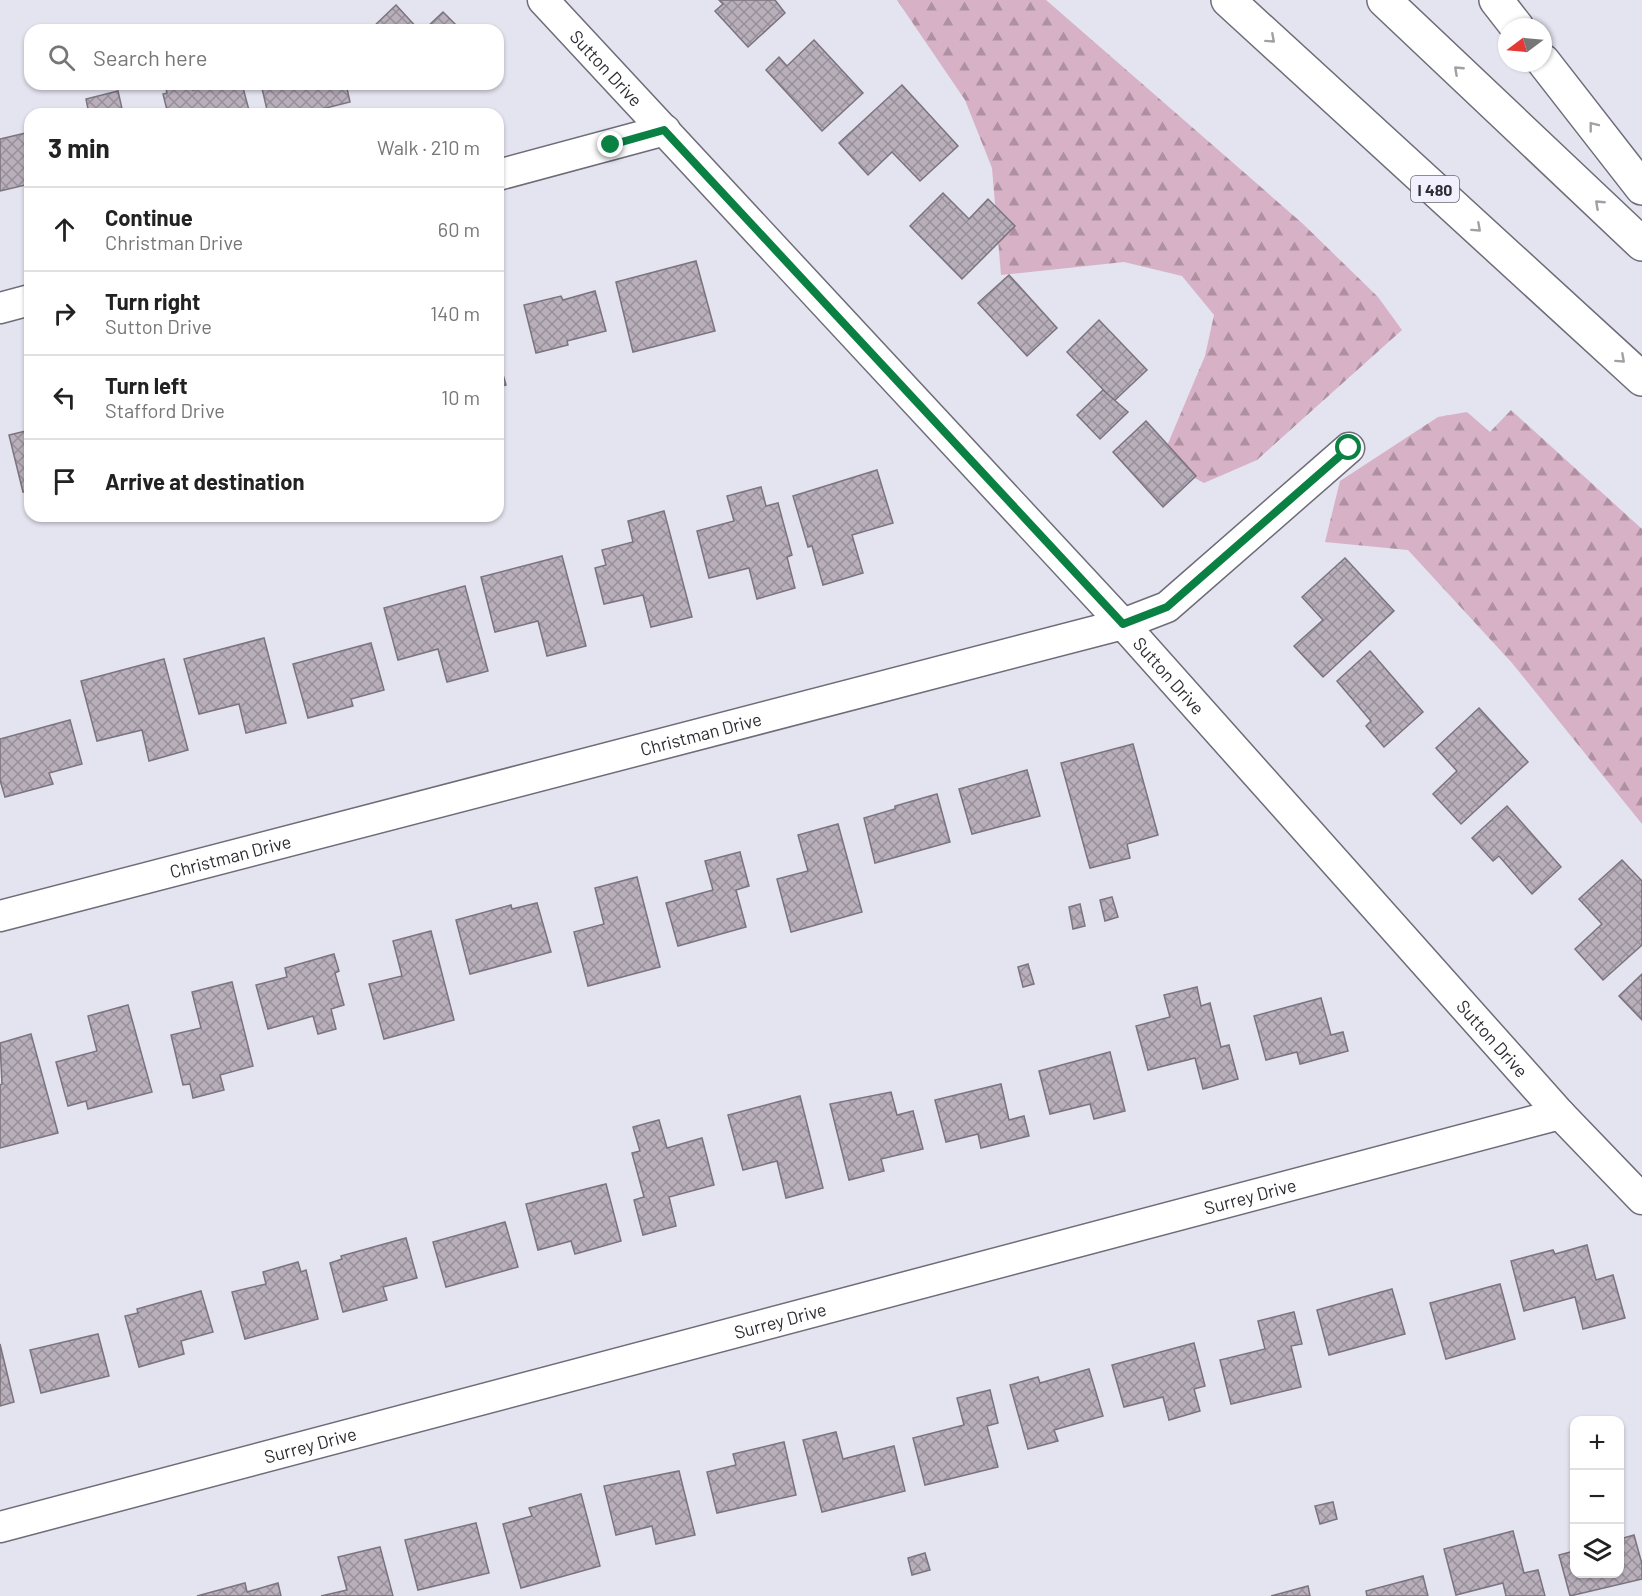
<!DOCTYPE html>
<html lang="en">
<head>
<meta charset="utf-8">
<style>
  body { margin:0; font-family:Barlow,sans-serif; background:#f6f6f6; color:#222 }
  .controls { position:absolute; right:18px; bottom:18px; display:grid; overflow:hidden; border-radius:12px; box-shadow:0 2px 4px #0004 }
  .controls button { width:54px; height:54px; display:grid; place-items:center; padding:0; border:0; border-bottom:2px solid #e0e0e0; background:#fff; color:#222; font:30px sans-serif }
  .compass { position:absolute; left:1498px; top:18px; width:54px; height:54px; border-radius:50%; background:#fff; box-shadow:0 2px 4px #0004; rotate:254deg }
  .stop { position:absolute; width:18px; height:18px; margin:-14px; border:4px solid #0b8043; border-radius:50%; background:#fff }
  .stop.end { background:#0b8043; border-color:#fff; box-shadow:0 2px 6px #0008 }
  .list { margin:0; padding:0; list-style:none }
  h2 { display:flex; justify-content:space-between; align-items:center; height:78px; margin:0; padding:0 24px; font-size:26px }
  h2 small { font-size:20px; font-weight:400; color:#767676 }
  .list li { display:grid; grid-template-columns:39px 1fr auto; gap:18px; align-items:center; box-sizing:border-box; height:84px; padding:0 24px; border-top:2px solid #e0e0e0 }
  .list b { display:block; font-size:22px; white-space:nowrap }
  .list p { margin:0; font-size:20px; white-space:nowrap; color:#767676 }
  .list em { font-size:20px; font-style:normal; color:#767676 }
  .icon { flex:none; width:33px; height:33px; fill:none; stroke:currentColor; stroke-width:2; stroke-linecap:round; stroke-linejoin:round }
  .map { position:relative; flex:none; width:1642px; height:1596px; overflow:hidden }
  .search { position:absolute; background:#fff; box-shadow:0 2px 4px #0004; left:24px; top:24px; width:480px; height:66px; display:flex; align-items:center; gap:15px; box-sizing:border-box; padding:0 21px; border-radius:18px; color:#767676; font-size:22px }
  .panel { position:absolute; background:#fff; box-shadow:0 2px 4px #0004; left:24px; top:108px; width:480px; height:414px; border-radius:18px }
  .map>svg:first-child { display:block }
</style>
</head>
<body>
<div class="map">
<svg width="1642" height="1596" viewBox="0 0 1642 1596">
  <defs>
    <pattern id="forest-firs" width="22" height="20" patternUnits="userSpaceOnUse" patternTransform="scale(1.5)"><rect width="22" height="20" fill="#d7b1c6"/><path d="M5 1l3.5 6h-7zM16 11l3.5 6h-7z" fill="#af90a1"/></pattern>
    <pattern id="building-cross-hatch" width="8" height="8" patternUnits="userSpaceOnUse" patternTransform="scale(1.5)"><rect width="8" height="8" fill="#b8afbb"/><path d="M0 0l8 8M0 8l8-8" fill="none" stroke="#968f99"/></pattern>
  </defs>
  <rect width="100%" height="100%" fill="#e4e3f0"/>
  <g fill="url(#forest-firs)">
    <path d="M897 0H1046L1302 223 1378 297 1402 330 1257 460 1204 483 1161 460 1205 356 1214 315 1182 276 1124 262 1001 275 992 168 965 100Z"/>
    <path d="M1511 410 1642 529V824L1512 663 1408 550 1325 542 1340 481 1438 417 1467 412 1490 432Z"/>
  </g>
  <g fill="url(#building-cross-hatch)" stroke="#7b737e" stroke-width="1.5">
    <path d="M719 0H775L785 13 748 47 715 11 723 4Z"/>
    <path d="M396 5 419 30H370Z"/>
    <path d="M443 12 461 30H424Z"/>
    <path d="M814 40 863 93 822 131 766 70 779 57 787 66Z"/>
    <path d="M165 84H191L193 90 217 84H242L250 114H168L163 94 167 93Z"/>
    <path d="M261 84H346L350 102 302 114H268Z"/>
    <path d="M902 85 958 146 920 181 892 152 868 175 839 143Z"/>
    <path d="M118 91 123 113 89 114 86 99Z"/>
    <path d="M30 132V184L0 191V139Z"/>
    <path d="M943 193 969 219 988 199 1015 226 962 279 910 226Z"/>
    <path d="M696 261 715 331 633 352 616 282Z"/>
    <path d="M1009 275 1057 328 1027 356 978 303Z"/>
    <path d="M595 291 606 331 567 341 568 345 536 353 524 305 561 296 563 300Z"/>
    <path d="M1099 320 1147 370 1114 401 1067 352Z"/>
    <path d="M498 357 506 385 498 387Z"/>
    <path d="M1103 390 1128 412 1100 439 1077 415Z"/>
    <path d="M1146 421 1196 476 1163 507 1113 452Z"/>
    <path d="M30 430V490L23 492 9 435Z"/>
    <path d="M877 470 893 523 852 535 863 573 823 585 812 546 808 547 793 496Z"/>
    <path d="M761 487 766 506 778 503 792 555 787 557 795 588 757 599 749 568 709 578 697 531 734 521 727 496Z"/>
    <path d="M664 511 692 617 651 627 643 595 604 604 595 568 606 565 602 550 633 542 628 521Z"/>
    <path d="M562 556 586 646 547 656 538 621 495 632 481 577Z"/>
    <path d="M1345 558 1394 611 1323 677 1294 646 1323 620 1302 597Z"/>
    <path d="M465 586 488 671 447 682 438 649 398 660 384 608Z"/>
    <path d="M264 638 286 723 246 733 239 704 199 714 184 659Z"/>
    <path d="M371 643 384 690 351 699 353 706 308 718 293 664Z"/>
    <path d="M1370 651 1423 712 1384 747 1366 726 1371 721 1337 681Z"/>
    <path d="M164 659 188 750 149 761 142 730 97 741 81 681Z"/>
    <path d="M1479 708 1528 762 1461 824 1433 794 1457 771 1436 748Z"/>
    <path d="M70 720 82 764 49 773 53 784 5 797 0 780V739Z"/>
    <path d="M1133 744 1158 835 1127 844 1130 858 1090 868 1061 763Z"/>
    <path d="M1027 770 1040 816 972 834 959 789Z"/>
    <path d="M937 794 950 842 875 863 864 818 895 809V806Z"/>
    <path d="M1507 806 1561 867 1532 894 1499 856 1493 861 1472 838Z"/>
    <path d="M838 824 862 912 791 932 777 879 808 871 798 835Z"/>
    <path d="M740 852 749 886 736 890 746 927 678 946 666 903 713 890 705 861Z"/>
    <path d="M1622 860 1642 881V945L1603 980 1575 949 1602 924 1579 899Z"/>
    <path d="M637 877 660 967 588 986 574 932 604 924 595 888Z"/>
    <path d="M1112 897 1118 917 1105 921 1100 900Z"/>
    <path d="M537 903 551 952 470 974 456 920 511 905 512 909Z"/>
    <path d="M1080 904 1085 926 1073 929 1069 907Z"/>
    <path d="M431 931 454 1020 384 1039 369 984 402 976 393 941Z"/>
    <path d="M334 954 339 971 335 973 344 1005 331 1009 336 1029 318 1034 313 1016 268 1029 256 985 287 977 285 968Z"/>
    <path d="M1028 964 1034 984 1023 987 1018 967Z"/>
    <path d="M1642 974V1020L1619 996Z"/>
    <path d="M232 982 253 1066 220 1075 224 1090 193 1098 190 1084 183 1085 171 1035 201 1028 192 992Z"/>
    <path d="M1197 987 1201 1006 1210 1003 1221 1047 1229 1045 1238 1079 1203 1089 1195 1058 1148 1070 1136 1026 1170 1017 1164 995Z"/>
    <path d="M1321 998 1331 1035 1343 1032 1348 1051 1300 1064 1297 1052 1266 1060 1254 1016Z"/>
    <path d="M128 1005 152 1092 88 1109 86 1101 68 1106 56 1062 97 1051 88 1016Z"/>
    <path d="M31 1034 58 1133 0 1148V1085L2 1084 0 1043Z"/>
    <path d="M1110 1052 1125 1111 1094 1119 1090 1104 1050 1114 1039 1071Z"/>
    <path d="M1001 1084 1009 1120 1024 1116 1029 1136 981 1148 978 1134 946 1142 935 1100Z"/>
    <path d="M891 1092 897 1115 913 1111 923 1149 881 1159 884 1171 849 1180 830 1104Z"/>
    <path d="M800 1096 823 1188 786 1198 777 1161 743 1170 728 1115Z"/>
    <path d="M659 1120 667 1148 702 1138 714 1185 669 1197 676 1226 643 1235 634 1200 644 1197 632 1153 640 1151 633 1127Z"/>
    <path d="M606 1184 621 1241 575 1254 571 1241 538 1250 526 1204Z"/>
    <path d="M505 1222 518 1267 446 1287 433 1242Z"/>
    <path d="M406 1238 417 1278 383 1287 387 1300 343 1312 330 1263 342 1259 341 1256Z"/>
    <path d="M1587 1245 1596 1280 1613 1275 1625 1318 1583 1329 1575 1297 1524 1311 1511 1261 1553 1250 1555 1254Z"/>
    <path d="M298 1262 301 1272 306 1270 318 1319 245 1339 232 1292 266 1284 263 1272Z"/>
    <path d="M1500 1284 1515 1339 1446 1359 1430 1303Z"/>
    <path d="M1392 1289 1405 1334 1329 1355 1317 1310Z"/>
    <path d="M201 1291 213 1332 181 1341 184 1354 139 1367 125 1316 138 1313 137 1309Z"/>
    <path d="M1294 1312 1302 1344 1291 1346 1301 1387 1231 1404 1220 1360 1265 1349 1258 1321Z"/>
    <path d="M98 1334 109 1376 41 1393 30 1350Z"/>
    <path d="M1194 1343 1205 1386 1194 1389 1200 1411 1169 1420 1163 1397 1124 1407 1112 1365Z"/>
    <path d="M0 1344 14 1402 0 1406Z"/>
    <path d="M1089 1369 1103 1416 1054 1430 1058 1441 1028 1449 1010 1385 1038 1377 1040 1383Z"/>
    <path d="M990 1390 998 1423 987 1426 998 1467 925 1485 913 1438 964 1425 957 1398Z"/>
    <path d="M836 1432 843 1459 894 1446 905 1491 822 1512 803 1440Z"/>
    <path d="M784 1442 796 1495 717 1513 707 1472 736 1465 733 1454Z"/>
    <path d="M679 1471 695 1535 656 1544 652 1526 616 1535 604 1486Z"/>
    <path d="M581 1494 600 1566 521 1588 503 1524 532 1516 529 1508Z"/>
    <path d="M1333 1502 1337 1519 1320 1524 1315 1506Z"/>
    <path d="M476 1523 489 1573 418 1590 405 1540Z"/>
    <path d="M1513 1531 1524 1573 1538 1570 1545 1596H1506L1503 1583 1456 1595 1444 1549Z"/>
    <path d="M1634 1535 1642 1564V1579L1570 1596 1559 1555 1574 1551V1574H1620V1539Z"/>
    <path d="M380 1547 393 1596H321L347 1590 338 1557Z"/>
    <path d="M925 1553 930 1570 912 1575 908 1558Z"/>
    <path d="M1423 1576 1428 1596H1367L1366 1591Z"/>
    <path d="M245 1583 247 1592 278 1583 281 1596H197Z"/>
    <path d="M1308 1586 1310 1596H1271Z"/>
  </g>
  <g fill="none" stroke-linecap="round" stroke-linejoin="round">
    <defs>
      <g id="street">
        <path id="s1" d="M543 0 1123 624 1560 1114 1642 1199"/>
        <path d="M498 175 665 130"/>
        <path d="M0 308 30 300"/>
        <path id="s2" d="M0 916 1123 624 1167 607 1349 448"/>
        <path id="s3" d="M0 1527 1560 1114"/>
      </g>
      <g id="highway">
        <path d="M1228 0 1642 379"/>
        <path d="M1384 0 1642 244"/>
        <path d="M1496 0 1517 27"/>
        <path d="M1543 61 1642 188"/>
      </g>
    </defs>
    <use href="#street" stroke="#6e6c78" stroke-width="33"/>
    <use href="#highway" stroke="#6e6c78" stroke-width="36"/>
    <use href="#street" stroke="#fff" stroke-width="30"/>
    <use href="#highway" stroke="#fff" stroke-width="33"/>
  </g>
  <defs><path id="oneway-chevron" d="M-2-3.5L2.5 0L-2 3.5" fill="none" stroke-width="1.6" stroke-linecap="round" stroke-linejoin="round" transform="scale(1.5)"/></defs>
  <g stroke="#a1a0a3">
    <use href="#oneway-chevron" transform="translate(1271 39) rotate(42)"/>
    <use href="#oneway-chevron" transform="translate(1458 70) rotate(-137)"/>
    <use href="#oneway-chevron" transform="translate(1593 126) rotate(-128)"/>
    <use href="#oneway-chevron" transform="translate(1599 204) rotate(-137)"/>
    <use href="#oneway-chevron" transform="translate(1477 228) rotate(42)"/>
    <use href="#oneway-chevron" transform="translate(1621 359) rotate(42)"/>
  </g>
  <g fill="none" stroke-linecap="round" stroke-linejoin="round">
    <path stroke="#0b8043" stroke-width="8" d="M611 145 664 130 1123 624 1167 607 1349 448"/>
  </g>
  <g text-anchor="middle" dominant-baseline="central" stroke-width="6" stroke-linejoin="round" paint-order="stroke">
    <rect fill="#f2f0fe" stroke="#69686f" stroke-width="1.5" x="1411" y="176" width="48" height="26" rx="4.5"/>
    <g font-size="16" font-weight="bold" fill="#2e2d32">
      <text x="1435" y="189">I 480</text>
    </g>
    <g font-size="18" fill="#2e2d32" stroke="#f2f0fe">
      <text stroke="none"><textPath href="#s1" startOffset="93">Sutton Drive</textPath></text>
      <text stroke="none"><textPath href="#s1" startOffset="921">Sutton Drive</textPath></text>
      <text stroke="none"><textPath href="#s2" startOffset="724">Christman Drive</textPath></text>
      <text stroke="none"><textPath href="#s2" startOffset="238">Christman Drive</textPath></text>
      <text stroke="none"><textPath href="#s1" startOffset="1407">Sutton Drive</textPath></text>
      <text stroke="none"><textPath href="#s3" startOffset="1293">Surrey Drive</textPath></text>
      <text stroke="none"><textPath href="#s3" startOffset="807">Surrey Drive</textPath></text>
      <text stroke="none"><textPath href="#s3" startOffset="321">Surrey Drive</textPath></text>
    </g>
  </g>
</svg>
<div class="controls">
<button>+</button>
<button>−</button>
<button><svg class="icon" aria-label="layers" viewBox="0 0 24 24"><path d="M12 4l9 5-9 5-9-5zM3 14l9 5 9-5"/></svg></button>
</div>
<svg class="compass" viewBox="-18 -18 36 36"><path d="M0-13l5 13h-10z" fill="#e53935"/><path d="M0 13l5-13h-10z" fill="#767676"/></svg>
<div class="stop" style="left:1349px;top:448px"></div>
<div class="stop end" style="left:611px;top:145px"></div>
<div class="search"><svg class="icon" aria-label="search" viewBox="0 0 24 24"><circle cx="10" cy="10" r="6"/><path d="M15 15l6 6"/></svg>Search here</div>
<section class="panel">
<h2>3 min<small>Walk · 210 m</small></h2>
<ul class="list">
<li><svg class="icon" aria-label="ahead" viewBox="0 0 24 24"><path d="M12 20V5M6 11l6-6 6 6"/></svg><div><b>Continue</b><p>Christman Drive</p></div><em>60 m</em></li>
<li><svg class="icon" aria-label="right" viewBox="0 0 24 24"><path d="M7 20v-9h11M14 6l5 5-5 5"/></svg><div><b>Turn right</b><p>Sutton Drive</p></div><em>140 m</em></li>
<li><svg class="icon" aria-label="left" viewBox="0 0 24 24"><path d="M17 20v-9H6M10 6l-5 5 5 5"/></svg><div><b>Turn left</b><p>Stafford Drive</p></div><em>10 m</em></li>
<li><svg class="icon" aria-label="arrive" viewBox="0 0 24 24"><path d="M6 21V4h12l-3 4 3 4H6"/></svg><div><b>Arrive at destination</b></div></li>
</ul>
</section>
</div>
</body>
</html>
